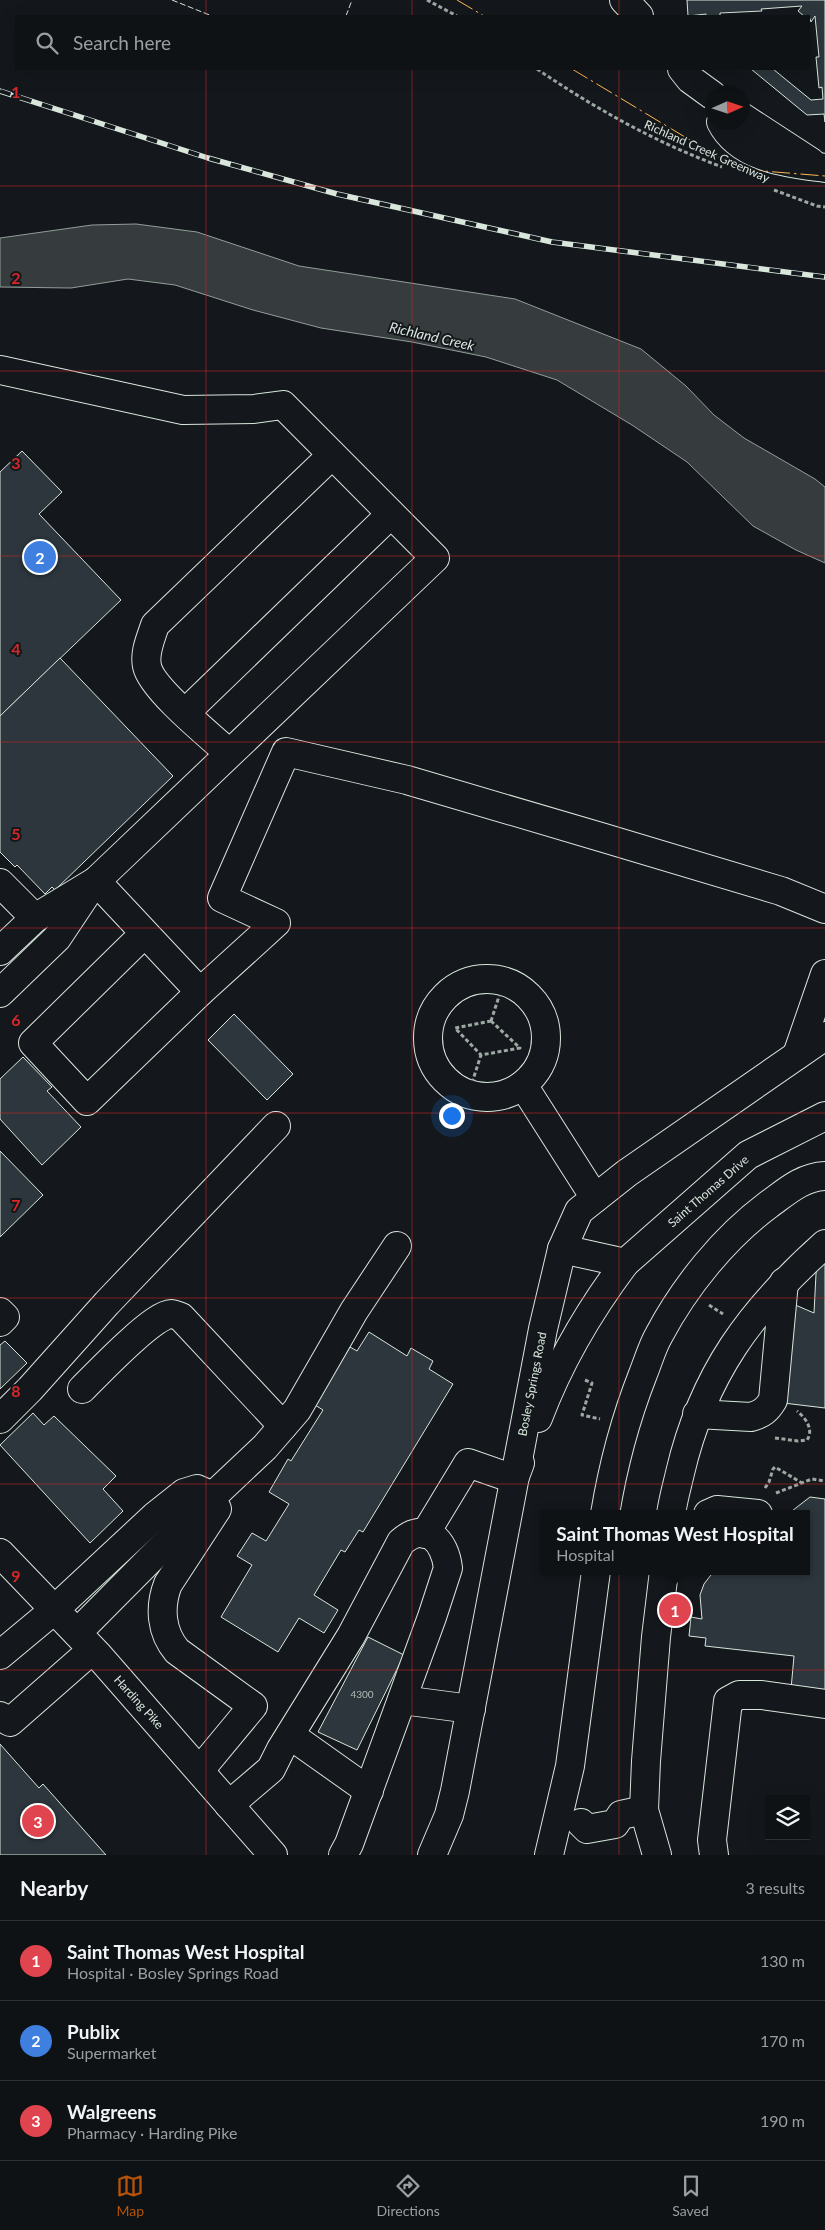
<!DOCTYPE html>
<html lang="en">
<head>
<meta charset="utf-8">
<style>
  body { margin:0; font-family:Lato,sans-serif; background:#1d2022; color:#f1f3f6 }
  .controls { position:absolute; right:15px; bottom:15px; display:grid; overflow:hidden; border-radius:0px; box-shadow:0 5px 20px #0002 }
  .controls button { width:45px; height:45px; display:grid; place-items:center; padding:0; border:0; border-bottom:1px solid #2f3234; background:#0f1215; color:#f1f3f6; font:25px sans-serif }
  .compass { position:absolute; left:705px; top:85px; width:45px; height:45px; border-radius:50%; background:#0f1215; box-shadow:0 5px 20px #0002; rotate:87deg }
  .you { position:absolute; left:451px; top:1115px; width:18px; height:18px; margin:-12px; border:4px solid #fff; border-radius:50%; background:#1a73e8; box-shadow:0 0 0 8px #1a73e833 }
  .badge { display:grid; place-items:center; width:32px; height:32px; border-radius:50%; background:#b45309; color:#fff; font-size:16px; font-weight:700 }
  .pin { position:absolute; translate:-50% -50%; border:2px solid #fff; box-shadow:0 1px 5px #0006 }
  .popup { position:absolute; left:540px; top:1510px; width:270px; height:65px; box-sizing:border-box; display:grid; place-content:center; border-radius:0px; background:#0f1215; filter:drop-shadow(0 1px 4px #0005); font-size:16px; white-space:nowrap; color:#9b9ea0 }
  .popup b { font-size:19px; color:#f1f3f6 }
  .popup::after { content:''; position:absolute; left:50%; top:100%; margin-left:-10px; border:10px solid transparent; border-top-color:#0f1215 }
  .list { margin:0; padding:0; list-style:none }
  h2 { display:flex; justify-content:space-between; align-items:center; height:65px; margin:0; padding:0 20px; font-size:21px }
  h2 small { font-size:16px; font-weight:400; color:#9b9ea0 }
  .list li { display:grid; grid-template-columns:32px 1fr auto; gap:15px; align-items:center; box-sizing:border-box; height:80px; padding:0 20px; border-top:1px solid #2f3234 }
  .list b { display:block; font-size:19px; white-space:nowrap }
  .list p { margin:0; font-size:16px; white-space:nowrap; color:#9b9ea0 }
  .list em { font-size:16px; font-style:normal; color:#9b9ea0 }
  .icon { flex:none; width:28px; height:28px; fill:none; stroke:currentColor; stroke-width:2; stroke-linecap:round; stroke-linejoin:round }
  .map { position:relative; flex:none; width:825px; height:1855px; overflow:hidden }
  .search { position:absolute; background:#0f1215; box-shadow:0 5px 20px #0002; left:15px; right:15px; top:15px; height:55px; display:flex; align-items:center; gap:12px; box-sizing:border-box; padding:0 18px; border-radius:0px; color:#9b9ea0; font-size:19px }
  .sheet { height:305px; background:#0f1215 }
  nav { display:flex; justify-content:space-around; align-items:center; box-sizing:border-box; height:70px; border-top:1px solid #2f3234; background:#0f1215; font-size:14px; color:#9b9ea0 }
  nav a { display:grid; justify-items:center; gap:2px }
  nav .on { color:#b45309 }
  .map>svg:first-child { display:block }
</style>
</head>
<body>
<div class="map">
<svg width="825" height="1855" viewBox="0 0 825 1855">
  <rect width="100%" height="100%" fill="#14181c"/>
  <path fill="#363b3e" stroke="#939e99" d="M136 224 197 232 299 266 515 299 641 349 686 386 714 415 744 438 815 479 825 487V563L796 550 753 526 687 462 632 425 557 380 486 357 412 342 321 328 253 310 175 285 128 279 71 288 0 287V238L92 225Z"/>
  <g fill="#2c363c" stroke="#d8e6dc">
    <path d="M687 0H825V122L824 114 807 115 751 69H773L811 100 823 99 822 87 819 88 816 57H819L815 16 811 22 809 16H804L798 11 802 6 761 9 762 11 720 13V16H706V14L688 16Z"/>
    <path d="M22 451 62 492 39 514 121 600 0 716V472Z"/>
    <path d="M60 658 173 776 55 890 52 887 45 894 17 865 15 867 0 852V716Z"/>
    <path d="M234 1014 293 1074 267 1100 208 1040Z"/>
    <path d="M23 1057 52 1087 47 1091 81 1127 42 1165 0 1119V1079Z"/>
    <path d="M0 1151 43 1195 0 1237Z"/>
    <path d="M818 1235 825 1236V1408L775 1402 786 1301 814 1313Z"/>
    <path d="M369 1332 407 1356 411 1348 433 1361 429 1369 453 1384 363 1532 359 1530 345 1552 341 1550 314 1595 338 1610 324 1633 299 1618 278 1652 221 1617 252 1565 237 1556 252 1533 266 1541 289 1504 269 1492 288 1459 291 1461 323 1410 315 1405 350 1347 357 1351Z"/>
    <path d="M5 1341 27 1363 0 1389V1345Z"/>
    <path d="M33 1413 44 1425 54 1416 116 1476 103 1489 123 1511 90 1543 0 1445Z"/>
    <path d="M810 1497 825 1499V1692L791 1689 794 1656 705 1646 706 1638 689 1636 691 1617 702 1619 700 1595 704 1584 714 1571H806V1514H788Z"/>
    <path d="M368 1637 404 1655 357 1750 318 1732Z"/>
    <path d="M0 1744 39 1788 43 1784 106 1855H0Z"/>
  </g>
  <g fill="none" stroke-linecap="round" stroke-linejoin="round">
    <defs>
      <g id="minor">
        <path d="M624 0 639 16"/>
        <path d="M682 69 690 79 712 95"/>
        <path d="M742 117 811 162"/>
        <path d="M721 122C740 159 789 163 825 168"/>
        <path d="M0 370 183 410 254 409 283 405 435 558 96 881 35 918 0 951"/>
        <path d="M185 713 390 515"/>
        <path d="M229 753C210 736 151 688 147 666 144 652 151 638 155 625L332 455"/>
        <path d="M96 881 200 992 87 1101 33 1043 144 934"/>
        <path d="M0 883 35 918"/>
        <circle cx="487" cy="1038" r="59"/>
        <path d="M200 992 276 923 222 898 286 752 407 780 604 838 781 891 825 909"/>
        <path d="M0 993 57 938 89 890"/>
        <path d="M797 1055 825 974"/>
        <path d="M523 1085 595 1198"/>
        <path d="M562 1249 625 1263 748 1155 825 1116"/>
        <path d="M0 1312 5 1317 0 1322"/>
        <path d="M82 1389C97 1374 154 1314 171 1314 174 1314 178 1316 181 1317L283 1426"/>
        <path d="M697 1414 751 1417C762 1414 767 1410 773 1400L784 1282"/>
        <path d="M538 1418C559 1362 589 1311 625 1263"/>
        <path d="M0 1419 30 1389 107 1303 276 1126"/>
        <path d="M605 1514C613 1465 625 1420 643 1374 648 1362 652 1347 659 1335 685 1286 724 1238 768 1205 786 1192 802 1177 825 1176"/>
        <path d="M671 1514C673 1500 677 1486 680 1473 703 1374 751 1310 825 1244"/>
        <path d="M708 1514 717 1510 758 1514"/>
        <path d="M425 1534 468 1463 514 1479 520 1463"/>
        <path d="M77 1633 213 1496 265 1447 297 1410 354 1311 397 1246"/>
        <path d="M0 1655 54 1610 155 1516 184 1493 197 1489 213 1496"/>
        <path d="M402 1700 471 1709"/>
        <path d="M0 1716 10 1722 92 1650"/>
        <path d="M290 1735 369 1791"/>
        <path d="M200 1770 253 1706 177 1651C161 1632 159 1607 168 1584L217 1509"/>
        <path d="M229 1805 271 1769 281 1749 351 1636 401 1542C426 1520 445 1541 448 1568L432 1617 349 1844 343 1855"/>
        <path d="M581 1823 587 1829 615 1824 621 1815 644 1810"/>
        <path d="M432 1855 449 1815 455 1791 543 1329 562 1249 579 1211 627 1173 825 1036"/>
        <path d="M549 1855 570 1766 596 1571"/>
        <path d="M657 1855 644 1810 646 1761 656 1637 664 1571"/>
        <path d="M714 1855 712 1840 728 1701 739 1695H762L825 1704"/>
      </g>
      <path id="major" d="M0 1553 98 1655 273 1855"/>
    </defs>
    <use href="#minor" stroke="#d8e6dc" stroke-width="30"/>
    <use href="#major" stroke="#d8e6dc" stroke-width="30"/>
    <g stroke="#9da8a2" stroke-width="3" stroke-dasharray="4 2.5" stroke-linecap="butt">
      <path d="M427 0 457 16"/>
      <path d="M537 69C596 109 655 142 722 167"/>
      <path d="M774 190 817 206 825 207"/>
      <path d="M491 1021 520 1048 481 1055 455 1028Z"/>
      <path d="M491 1021 504 981"/>
      <path d="M468 1095 481 1055"/>
      <path d="M709 1305 723 1314"/>
      <path d="M585 1380 592 1383 582 1415 600 1419"/>
      <path d="M775 1438 798 1441 807 1440C814 1430 806 1418 797 1411"/>
      <path d="M765 1488 769 1482 773 1469 775 1467 802 1483"/>
      <path d="M776 1493 812 1479 825 1481"/>
    </g>
    <use href="#minor" stroke="#14181c" stroke-width="28"/>
    <use href="#major" stroke="#14181c" stroke-width="28"/>
    <defs>
      <path id="rail" d="M0 91 208 158 337 194 552 242 825 277"/>
    </defs>
    <use href="#rail" stroke="#d8e6dc" stroke-width="5.5"/>
    <use href="#rail" stroke="#14181c" stroke-width="4" stroke-dasharray="11" stroke-linecap="butt"/>
    <g stroke="#d8e6dc" stroke-width="1" stroke-dasharray="6 2.5" stroke-linecap="butt">
      <path d="M172 0 212 16"/>
      <path d="M346 16 352 0"/>
    </g>
    <g stroke="#ffb74d" stroke-width="1" stroke-dasharray="18 4 2.5 4" stroke-linecap="butt">
      <path d="M457 0 484 16"/>
      <path d="M572 69 738 169 825 176"/>
    </g>
  </g>
  <path fill="none" stroke="#d62828" stroke-width="1" stroke-opacity="0.55" d="M206 0V16M412 0V16M619 0V16M206 69V1855M412 69V1855M619 69V1855M0 186H825M0 371H825M0 556H825M0 742H825M0 928H825M0 1113H825M0 1298H825M0 1484H825M0 1670H825"/>
  <g text-anchor="middle" dominant-baseline="central" stroke-width="4" stroke-linejoin="round" paint-order="stroke">
    <g font-size="10" fill="#adbab4">
      <text x="362" y="1694">4300</text>
    </g>
    <g font-size="12" fill="#d8e6dc" stroke="#14181c">
      <text transform="translate(707 151) rotate(24)">Richland Creek Greenway</text>
      <text transform="translate(708 1191) rotate(-41)">Saint Thomas Drive</text>
      <text transform="translate(532 1384) rotate(-79)">Bosley Springs Road</text>
      <text transform="translate(139 1702) rotate(48)">Harding Pike</text>
    </g>
    <g font-size="14" font-style="italic" fill="#d8e6dc" stroke="#14181c">
      <text transform="translate(432 336) rotate(13)">Richland Creek</text>
    </g>
  </g>
  <g font-size="16" text-anchor="middle" font-weight="bold" fill="#d62828" stroke="#14181c" stroke-width="4" stroke-linejoin="round" paint-order="stroke">
    <text x="16" y="98">1</text>
    <text x="16" y="284">2</text>
    <text x="16" y="469">3</text>
    <text x="16" y="655">4</text>
    <text x="16" y="840">5</text>
    <text x="16" y="1026">6</text>
    <text x="16" y="1211">7</text>
    <text x="16" y="1397">8</text>
    <text x="16" y="1582">9</text>
  </g>
</svg>
<div class="controls">
<button><svg class="icon" aria-label="layers" viewBox="0 0 24 24"><path d="M12 4l9 5-9 5-9-5zM3 14l9 5 9-5"/></svg></button>
</div>
<svg class="compass" viewBox="-18 -18 36 36"><path d="M0-13l5 13h-10z" fill="#e53935"/><path d="M0 13l5-13h-10z" fill="#9b9ea0"/></svg>
<div class="you"></div>
<div class="pin badge" style="left:675px;top:1610px;background:#e0444e">1</div>
<div class="popup"><b>Saint Thomas West Hospital</b>Hospital</div>
<div class="pin badge" style="left:40px;top:557px;background:#3f7fe0">2</div>
<div class="pin badge" style="left:38px;top:1821px;background:#e0444e">3</div>
<div class="search"><svg class="icon" aria-label="search" viewBox="0 0 24 24"><circle cx="10" cy="10" r="6"/><path d="M15 15l6 6"/></svg>Search here</div>
</div>
<section class="sheet">
<h2>Nearby<small>3 results</small></h2>
<ul class="list">
<li><span class="badge" style="background:#e0444e">1</span><div><b>Saint Thomas West Hospital</b><p>Hospital · Bosley Springs Road</p></div><em>130 m</em></li>
<li><span class="badge" style="background:#3f7fe0">2</span><div><b>Publix</b><p>Supermarket</p></div><em>170 m</em></li>
<li><span class="badge" style="background:#e0444e">3</span><div><b>Walgreens</b><p>Pharmacy · Harding Pike</p></div><em>190 m</em></li>
</ul>
</section>
<nav>
<a class="on"><svg class="icon" aria-label="map" viewBox="0 0 24 24"><path d="M3 6l6-2 6 2 6-2v14l-6 2-6-2-6 2zM9 4v14M15 6v14"/></svg>Map</a>
<a><svg class="icon" aria-label="directions" viewBox="0 0 24 24"><path d="M12 3l9 9-9 9-9-9zM9 14v-3h6M13 9l2 2-2 2"/></svg>Directions</a>
<a><svg class="icon" aria-label="saved" viewBox="0 0 24 24"><path d="M7 4h10v16l-5-4-5 4z"/></svg>Saved</a>
</nav>
</body>
</html>
